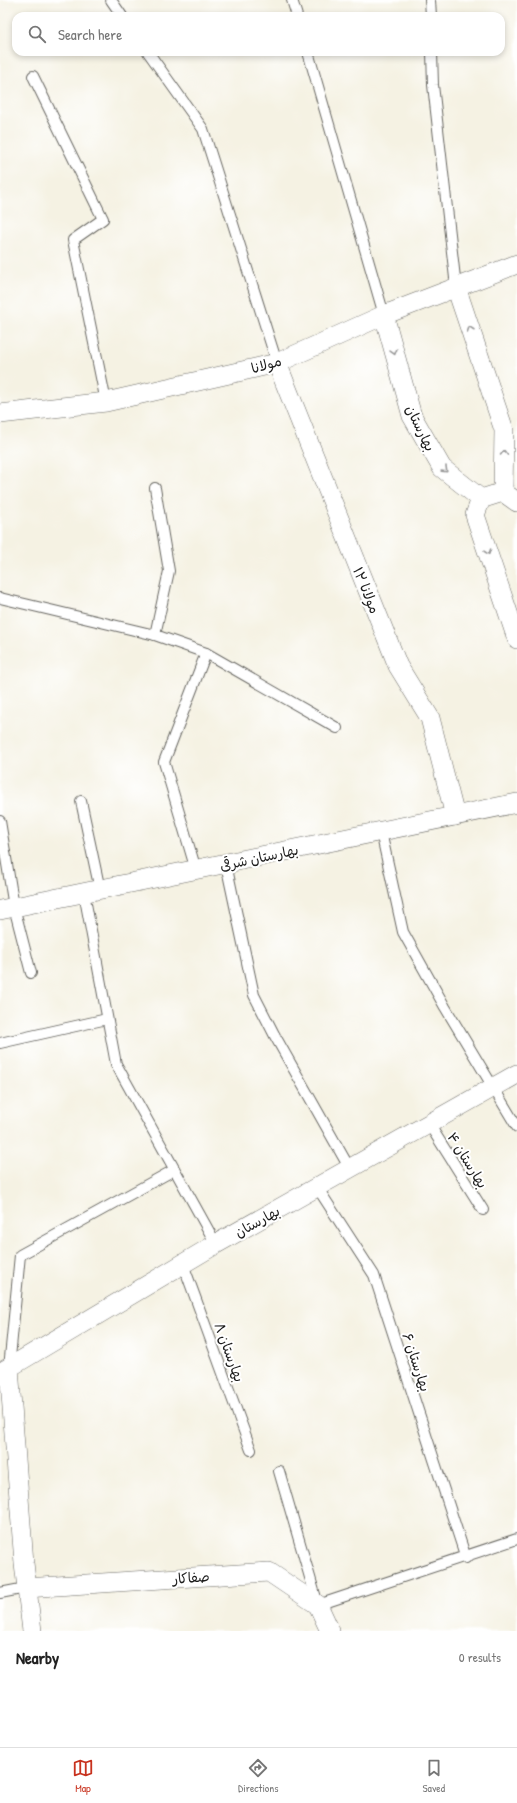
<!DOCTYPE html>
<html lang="en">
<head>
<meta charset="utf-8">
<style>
  body { margin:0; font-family:"Patrick Hand","Playpen Sans Arabic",sans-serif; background:#f6f6f6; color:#222 }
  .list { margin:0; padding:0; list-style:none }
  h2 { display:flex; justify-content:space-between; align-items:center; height:52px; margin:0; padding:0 16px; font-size:17px }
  h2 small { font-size:13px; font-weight:400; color:#767676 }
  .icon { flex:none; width:22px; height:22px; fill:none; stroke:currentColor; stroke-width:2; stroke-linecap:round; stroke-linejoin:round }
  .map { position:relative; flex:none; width:517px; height:1631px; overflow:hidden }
  .search { position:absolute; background:#fff; box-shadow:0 2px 6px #0003; left:12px; right:12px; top:12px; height:44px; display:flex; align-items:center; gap:10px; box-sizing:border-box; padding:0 14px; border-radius:12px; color:#767676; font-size:15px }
  .sheet { height:116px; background:#fff }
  nav { display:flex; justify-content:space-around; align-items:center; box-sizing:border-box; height:56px; border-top:1px solid #e0e0e0; background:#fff; font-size:11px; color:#767676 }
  nav a { display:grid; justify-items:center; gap:2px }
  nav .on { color:#c8321e }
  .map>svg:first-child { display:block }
</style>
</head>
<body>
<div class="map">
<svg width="517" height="1631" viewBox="0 0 517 1631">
  <rect width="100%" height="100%" fill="#fff"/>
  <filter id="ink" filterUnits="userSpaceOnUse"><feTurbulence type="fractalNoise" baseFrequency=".025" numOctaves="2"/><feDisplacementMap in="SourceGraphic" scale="8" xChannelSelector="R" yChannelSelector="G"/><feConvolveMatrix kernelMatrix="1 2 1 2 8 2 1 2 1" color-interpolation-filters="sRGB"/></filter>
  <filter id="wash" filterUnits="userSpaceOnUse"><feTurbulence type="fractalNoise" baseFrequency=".012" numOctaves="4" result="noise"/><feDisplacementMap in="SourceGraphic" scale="16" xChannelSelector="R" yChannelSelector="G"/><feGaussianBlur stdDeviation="0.9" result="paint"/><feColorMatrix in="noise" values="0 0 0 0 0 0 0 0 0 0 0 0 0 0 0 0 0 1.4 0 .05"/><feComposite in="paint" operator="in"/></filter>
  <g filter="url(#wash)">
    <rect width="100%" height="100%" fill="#f5f2e3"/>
  </g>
  <g filter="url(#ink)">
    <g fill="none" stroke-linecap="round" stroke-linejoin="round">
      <defs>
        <g id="service">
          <path d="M111 0 122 16"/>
          <path d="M292 0 297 16"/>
          <path d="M430 0 431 16"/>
          <path d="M148 52 203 129 277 363"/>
          <path d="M308 52 384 315"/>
          <path d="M432 52 433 85 456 287"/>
          <path d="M33 76 103 219 73 240 106 402"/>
          <path d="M0 598 155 635 206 653 337 728"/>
          <path d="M155 635 169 571 155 488"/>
          <path d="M81 801 100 890"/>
          <path d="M0 821 14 907 31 973"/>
          <path d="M381 832 403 932 445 1007 517 1127"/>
          <path d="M226 864 254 995 275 1036 350 1169"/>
          <path d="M196 870 164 762 206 653"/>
          <path d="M84 893 116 1064 216 1244"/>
          <path d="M0 1043 107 1019"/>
          <path d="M429 1124 483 1210"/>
          <path d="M317 1187 374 1275 466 1558"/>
          <path d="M183 1264 251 1450"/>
          <path d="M9 1368 20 1255 174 1170"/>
          <path d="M279 1471 318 1605 517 1539"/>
          <path d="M0 1593 26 1588"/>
        </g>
        <g id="minor">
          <path d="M456 287 504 430 503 492"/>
          <path d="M384 315 412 416 442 468 481 499"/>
          <path d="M277 363 398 666 430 718 455 816"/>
          <path d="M0 414 106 402 277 363 384 315 517 264"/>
          <path d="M517 502 503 492 481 499 475 515 517 639"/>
          <path d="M0 910 517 803"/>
          <path d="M9 1368 24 1563 32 1631"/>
          <path d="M0 1373 216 1244 517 1074"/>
          <path d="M26 1588 269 1572 318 1605 330 1631"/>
        </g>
      </defs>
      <use href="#service" stroke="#686762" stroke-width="12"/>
      <use href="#minor" stroke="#686762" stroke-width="20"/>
      <use href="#service" stroke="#fff" stroke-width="10"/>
      <use href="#minor" stroke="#fff" stroke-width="19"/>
    </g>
    <defs><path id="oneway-chevron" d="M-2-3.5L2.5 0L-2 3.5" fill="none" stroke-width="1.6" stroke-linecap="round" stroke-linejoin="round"/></defs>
    <g stroke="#999">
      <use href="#oneway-chevron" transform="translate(470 329) rotate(-109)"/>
      <use href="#oneway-chevron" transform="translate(394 352) rotate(74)"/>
      <use href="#oneway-chevron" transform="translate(504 453) rotate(-89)"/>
      <use href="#oneway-chevron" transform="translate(445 470) rotate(44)"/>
      <use href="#oneway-chevron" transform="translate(488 552) rotate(71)"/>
    </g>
  </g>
  <g text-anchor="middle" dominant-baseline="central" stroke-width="4" stroke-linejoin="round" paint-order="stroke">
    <g font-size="14" fill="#1c1c1c" stroke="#fff">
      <text transform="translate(266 364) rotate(-16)">مولانا</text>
      <text transform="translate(421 428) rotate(64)">بهارستان</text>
      <text transform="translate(367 590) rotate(68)">مولانا ۱۲</text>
      <text transform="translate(259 857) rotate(-12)">بهارستان شرقی</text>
      <text transform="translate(468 1160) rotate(58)">بهارستان ۴</text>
      <text transform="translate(257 1221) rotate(-29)">بهارستان</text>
      <text transform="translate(230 1352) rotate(70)">بهارستان ۸</text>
      <text transform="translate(417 1362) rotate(72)">بهارستان ۶</text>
      <text transform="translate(191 1577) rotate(-4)">صفاکار</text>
    </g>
  </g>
</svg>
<div class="search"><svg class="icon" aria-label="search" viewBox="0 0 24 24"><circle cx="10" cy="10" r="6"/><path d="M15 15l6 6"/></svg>Search here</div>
</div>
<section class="sheet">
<h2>Nearby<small>0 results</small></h2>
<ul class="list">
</ul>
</section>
<nav>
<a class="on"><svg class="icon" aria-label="map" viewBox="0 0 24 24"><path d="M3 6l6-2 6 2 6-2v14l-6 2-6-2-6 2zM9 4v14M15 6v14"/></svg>Map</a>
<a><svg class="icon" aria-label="directions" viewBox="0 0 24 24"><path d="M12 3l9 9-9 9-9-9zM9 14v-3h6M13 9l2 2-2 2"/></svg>Directions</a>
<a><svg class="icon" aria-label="saved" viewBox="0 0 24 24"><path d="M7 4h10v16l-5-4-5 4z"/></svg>Saved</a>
</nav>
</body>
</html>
